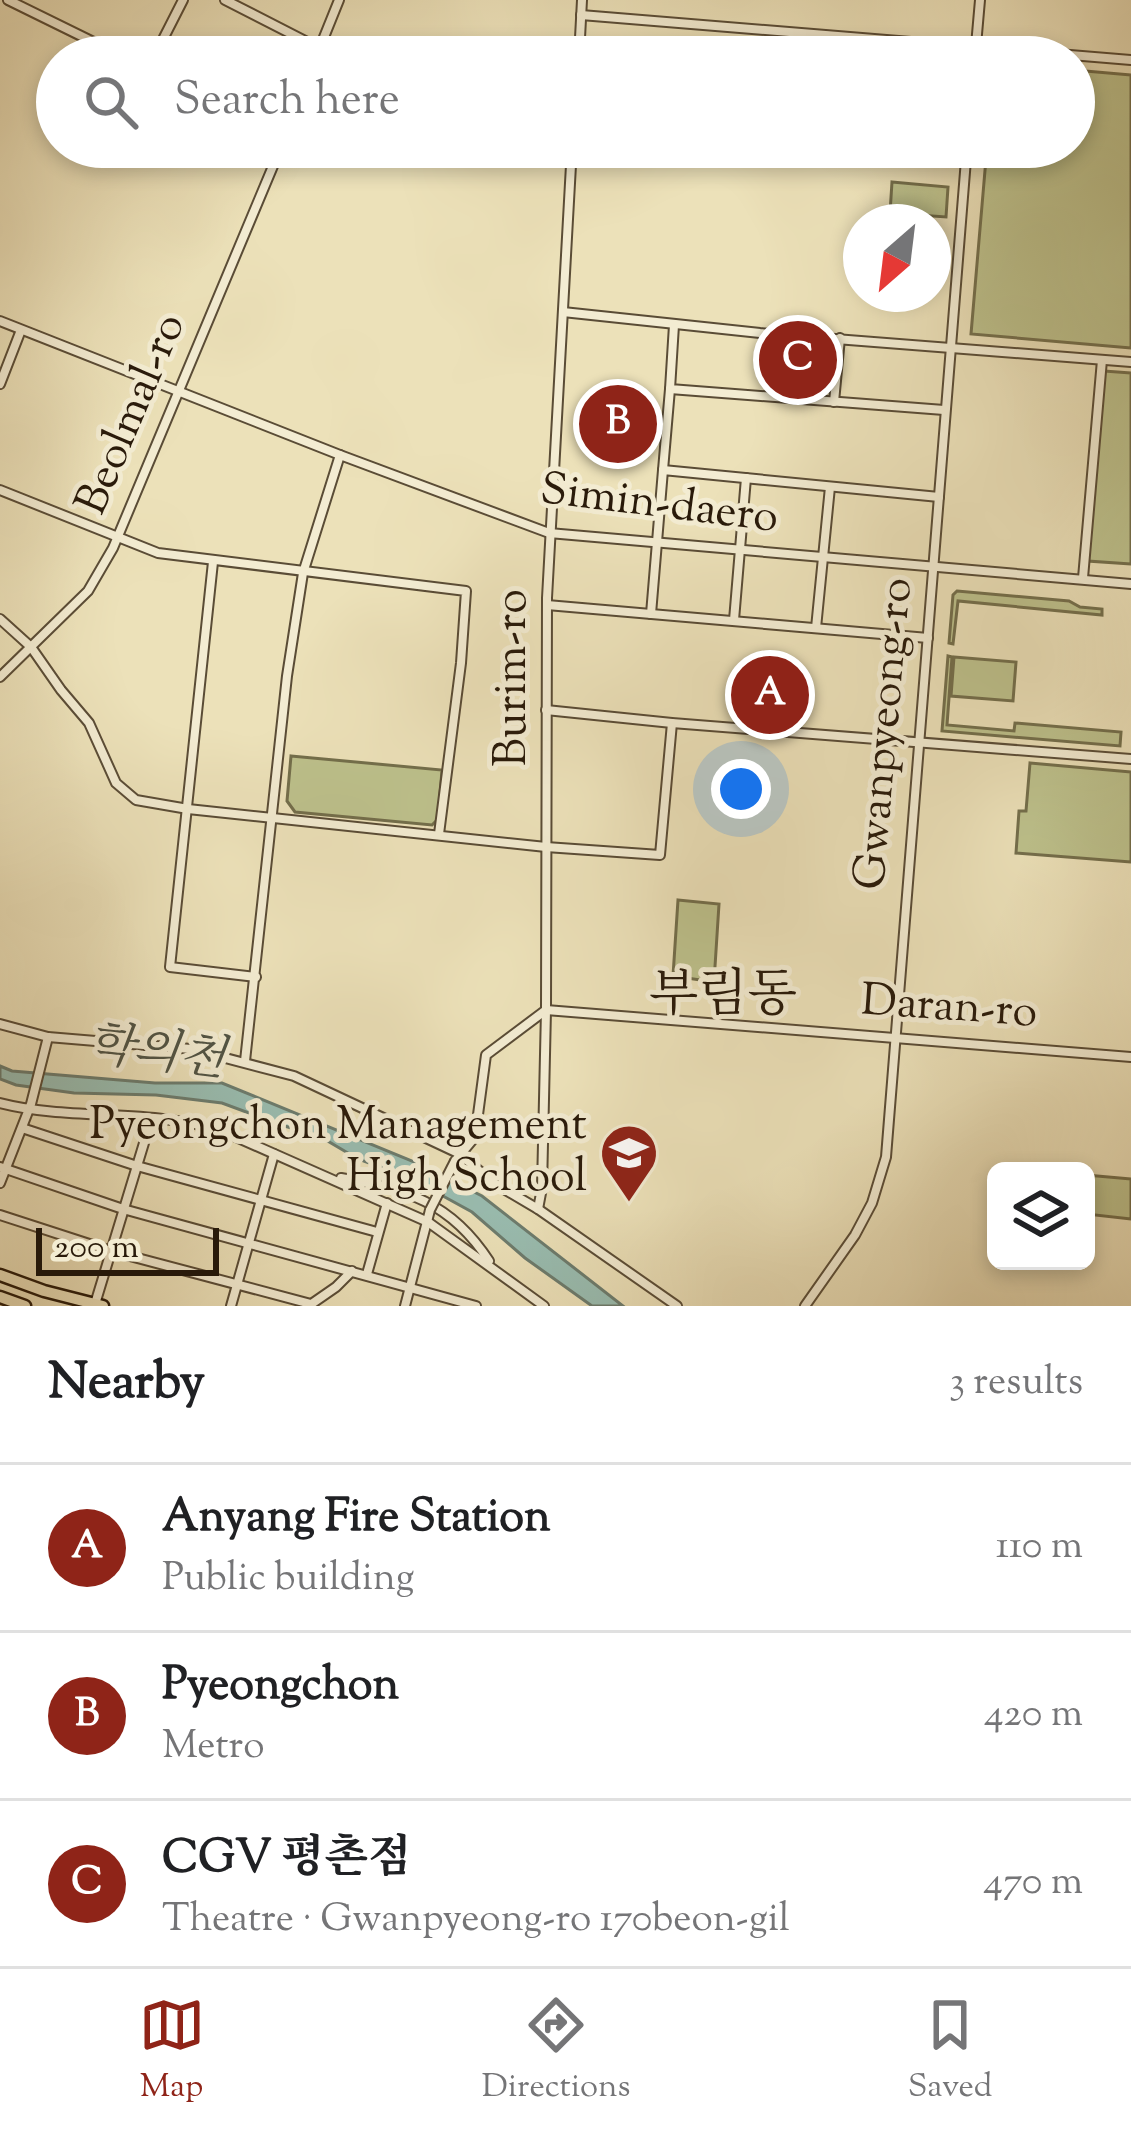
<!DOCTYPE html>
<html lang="en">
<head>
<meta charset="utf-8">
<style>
  body { margin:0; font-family:"Sorts Mill Goudy","Noto Serif KR",serif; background:#f6f6f6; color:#202124 }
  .controls { position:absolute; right:36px; bottom:36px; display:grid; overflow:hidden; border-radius:18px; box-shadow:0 6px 18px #0003 }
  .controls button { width:108px; height:108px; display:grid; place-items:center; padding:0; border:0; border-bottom:3px solid #e0e0e0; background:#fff; color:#202124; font:60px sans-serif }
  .compass { position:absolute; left:843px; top:204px; width:108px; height:108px; border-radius:50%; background:#fff; box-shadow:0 6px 18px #0003; rotate:208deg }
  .scale { position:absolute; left:36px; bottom:30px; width:183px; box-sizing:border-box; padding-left:12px; border:6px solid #291a0a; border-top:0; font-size:33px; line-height:42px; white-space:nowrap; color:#291a0a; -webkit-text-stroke:9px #f3ecd2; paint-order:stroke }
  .you { position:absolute; left:741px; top:789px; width:42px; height:42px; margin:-30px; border:9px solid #fff; border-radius:50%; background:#1a73e8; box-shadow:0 0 0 18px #1a73e833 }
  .badge { display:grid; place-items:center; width:78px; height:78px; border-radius:50%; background:#8f2418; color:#fff; font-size:39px; font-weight:700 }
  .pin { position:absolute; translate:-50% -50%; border:6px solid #fff; box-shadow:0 3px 12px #0006 }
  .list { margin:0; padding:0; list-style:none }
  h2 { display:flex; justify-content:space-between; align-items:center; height:156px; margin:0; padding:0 48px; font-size:51px }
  h2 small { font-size:39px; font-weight:400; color:#757577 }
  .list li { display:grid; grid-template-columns:78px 1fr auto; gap:36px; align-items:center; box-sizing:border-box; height:168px; padding:0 48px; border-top:3px solid #e0e0e0 }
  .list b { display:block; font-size:45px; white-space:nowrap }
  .list p { margin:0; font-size:39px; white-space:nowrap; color:#757577 }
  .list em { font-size:39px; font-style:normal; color:#757577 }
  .icon { flex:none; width:66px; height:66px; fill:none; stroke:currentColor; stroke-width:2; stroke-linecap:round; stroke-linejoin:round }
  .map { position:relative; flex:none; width:1131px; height:1306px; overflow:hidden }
  .search { position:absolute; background:#fff; box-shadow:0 6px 18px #0003; left:36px; right:36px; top:36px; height:132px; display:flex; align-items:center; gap:30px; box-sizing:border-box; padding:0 42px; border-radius:66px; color:#757577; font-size:45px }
  .sheet { height:660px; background:#fff }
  nav { display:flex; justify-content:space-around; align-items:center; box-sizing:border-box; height:168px; border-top:3px solid #e0e0e0; background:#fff; font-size:33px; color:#757577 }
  nav a { display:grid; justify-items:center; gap:6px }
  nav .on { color:#8f2418 }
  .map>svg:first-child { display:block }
</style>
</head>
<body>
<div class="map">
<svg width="1131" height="1306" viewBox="0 0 1131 1306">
  <rect width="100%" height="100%" fill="#ece1b9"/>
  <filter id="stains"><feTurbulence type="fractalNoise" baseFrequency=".00167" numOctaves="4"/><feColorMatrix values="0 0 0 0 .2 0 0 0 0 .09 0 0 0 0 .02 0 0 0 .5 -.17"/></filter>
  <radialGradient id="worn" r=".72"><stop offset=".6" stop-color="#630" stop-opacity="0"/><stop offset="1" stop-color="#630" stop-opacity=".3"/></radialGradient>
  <g fill="#bdc18c" stroke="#736e4b" stroke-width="3">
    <path d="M1074 70 1131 75V348L971 334 987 147H1074Z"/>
    <path d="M892 182 948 187 946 217 890 213Z"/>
    <path d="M1104 371 1131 373V564L1088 561Z"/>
    <path d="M957 591 1069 601 1080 607 1102 609V615L958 601 953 644 949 643 953 595Z"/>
    <path d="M948 656 952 657 947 725 1014 731 1015 723 1121 732 1120 746 942 731Z"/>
    <path d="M954 657 1016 662 1013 701 951 696Z"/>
    <path d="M291 756 442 770 438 819 432 825 295 812 287 801Z"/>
    <path d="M1030 763 1131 772V862L1016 853 1019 811H1026Z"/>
    <path d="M678 900 719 904 714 982 673 976Z"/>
    <path d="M1086 1175 1131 1179V1219L1086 1214Z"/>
  </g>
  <path fill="#99bdb1" stroke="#6c7c6e" stroke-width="3" d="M0 1066 12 1071 155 1083H222L417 1163 482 1196 623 1306H592L525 1258 472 1212 412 1179 358 1159 319 1136 281 1125 222 1103 156 1095 74 1093 16 1085 0 1079Z"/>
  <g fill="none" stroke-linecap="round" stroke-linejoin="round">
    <defs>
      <g id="minor">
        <path d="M8 0 124 57"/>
        <path d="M225 0 319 48"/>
        <path d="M581 15 1131 60"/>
        <path d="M154 57 183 0"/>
        <path d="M316 57 339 0"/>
        <path d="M579 57 582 0"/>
        <path d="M975 57 980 0"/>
        <path d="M563 312 760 333 1131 362"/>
        <path d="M0 321 340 455 549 533 1131 584"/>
        <path d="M674 325 670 389 944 410"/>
        <path d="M0 384 21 330"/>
        <path d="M834 402 840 338"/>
        <path d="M663 470 670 389"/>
        <path d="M0 490 158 553 466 591 461 663 439 834"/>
        <path d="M213 562 170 967 256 977"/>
        <path d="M1083 578 1102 360"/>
        <path d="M547 605 928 638"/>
        <path d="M651 614 663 470 939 497"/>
        <path d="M0 619 31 647 61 690 89 723 116 783 136 800 188 809 546 847 660 855 672 723"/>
        <path d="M734 620 746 478"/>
        <path d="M816 628 830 487"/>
        <path d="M0 677 88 591 113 548 281 147"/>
        <path d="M546 710 672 723 1131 759"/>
        <path d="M0 1024 48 1037 191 1049 294 1076 460 1154 492 1182 538 1209 677 1306"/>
        <path d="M245 1061 287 676 303 573 340 455"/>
        <path d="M0 1103C74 1122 155 1107 227 1133L428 1222 544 1306"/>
        <path d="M22 1128 137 1166 377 1232"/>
        <path d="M455 1161 475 1137 486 1055 546 1010 1131 1057"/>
        <path d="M0 1167 123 1209 476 1306"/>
        <path d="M341 1178C406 1189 451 1202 489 1261"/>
        <path d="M0 1183 31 1104 48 1037"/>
        <path d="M538 1209 542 1188 546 1010 547 598 572 147"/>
        <path d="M0 1215 111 1251 311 1304"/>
        <path d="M367 1274 387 1203"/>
        <path d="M95 1304 151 1120"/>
        <path d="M310 1305 336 1287 352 1271"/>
        <path d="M231 1306 274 1154"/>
        <path d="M405 1306 430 1210"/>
        <path d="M805 1306 855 1235 872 1203 886 1157 967 147"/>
      </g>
      <g id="major">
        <path d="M0 1275 44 1291 103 1306"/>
        <path d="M0 1297 25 1306"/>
      </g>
    </defs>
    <use href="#minor" stroke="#5a4c36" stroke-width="12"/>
    <use href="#major" stroke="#291a0a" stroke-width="15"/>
    <use href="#minor" stroke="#f3ecd2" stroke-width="8"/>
    <use href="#major" stroke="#ece1b9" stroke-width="10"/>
    <defs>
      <path id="minor-bridge" d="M430 1210 455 1161"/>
    </defs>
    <use href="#minor-bridge" stroke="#5a4c36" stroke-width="12" stroke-linecap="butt"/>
    <use href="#minor-bridge" stroke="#f3ecd2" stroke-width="8"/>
  </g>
  <defs>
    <symbol id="school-pin" viewBox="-11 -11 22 30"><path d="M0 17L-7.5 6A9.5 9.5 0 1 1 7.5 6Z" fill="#8f2418" stroke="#f3ecd2"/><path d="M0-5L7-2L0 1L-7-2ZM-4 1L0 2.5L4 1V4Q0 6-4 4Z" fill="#fff"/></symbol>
  </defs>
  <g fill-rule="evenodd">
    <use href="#school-pin" x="596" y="1120" width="66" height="90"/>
  </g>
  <g text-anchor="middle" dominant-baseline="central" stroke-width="10" stroke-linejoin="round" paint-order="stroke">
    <g font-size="45" fill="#291a0a" stroke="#f3ecd2">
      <text transform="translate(133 415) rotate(-67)">Beolmal-ro</text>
      <text transform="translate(659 506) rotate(7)">Simin-daero</text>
      <text transform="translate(514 678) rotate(-90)">Burim-ro</text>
      <text transform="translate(886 734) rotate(-85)">Gwanpyeong-ro</text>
      <text transform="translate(949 1009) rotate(4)">Daran-ro</text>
    </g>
    <g font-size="45" fill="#291a0a" stroke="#f3ecd2" text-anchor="end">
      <text x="587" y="1127">Pyeongchon Management<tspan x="587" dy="52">High School</tspan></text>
    </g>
    <g font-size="48" font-style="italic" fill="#505344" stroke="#f3ecd2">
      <text transform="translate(156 1055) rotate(7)">학의천</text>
    </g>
    <g font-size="51" fill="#291a0a" stroke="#f3ecd2">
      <text x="723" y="997">부림동</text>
    </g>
  </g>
  <rect width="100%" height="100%" filter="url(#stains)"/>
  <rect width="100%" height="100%" fill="url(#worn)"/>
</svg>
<div class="controls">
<button><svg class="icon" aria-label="layers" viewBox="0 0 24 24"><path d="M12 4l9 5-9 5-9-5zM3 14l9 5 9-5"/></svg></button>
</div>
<svg class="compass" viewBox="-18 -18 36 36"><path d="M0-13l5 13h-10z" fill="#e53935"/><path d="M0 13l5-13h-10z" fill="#757577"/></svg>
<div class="scale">200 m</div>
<div class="you"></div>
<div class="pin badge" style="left:770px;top:695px">A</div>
<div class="pin badge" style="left:618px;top:424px">B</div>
<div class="pin badge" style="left:798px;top:360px">C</div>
<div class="search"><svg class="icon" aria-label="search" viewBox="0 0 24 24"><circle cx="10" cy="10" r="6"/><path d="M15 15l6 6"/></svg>Search here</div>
</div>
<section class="sheet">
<h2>Nearby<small>3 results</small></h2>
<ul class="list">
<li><span class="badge">A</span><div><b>Anyang Fire Station</b><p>Public building</p></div><em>110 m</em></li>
<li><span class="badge">B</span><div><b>Pyeongchon</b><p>Metro</p></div><em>420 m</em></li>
<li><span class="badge">C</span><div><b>CGV 평촌점</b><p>Theatre · Gwanpyeong-ro 170beon-gil</p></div><em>470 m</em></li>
</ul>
</section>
<nav>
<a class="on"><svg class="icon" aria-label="map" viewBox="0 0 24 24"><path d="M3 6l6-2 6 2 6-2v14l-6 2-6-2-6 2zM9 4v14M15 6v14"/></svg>Map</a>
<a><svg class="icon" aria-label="directions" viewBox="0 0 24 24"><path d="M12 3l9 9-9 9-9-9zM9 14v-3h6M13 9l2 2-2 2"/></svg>Directions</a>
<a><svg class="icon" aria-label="saved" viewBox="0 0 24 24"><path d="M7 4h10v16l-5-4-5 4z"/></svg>Saved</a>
</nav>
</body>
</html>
